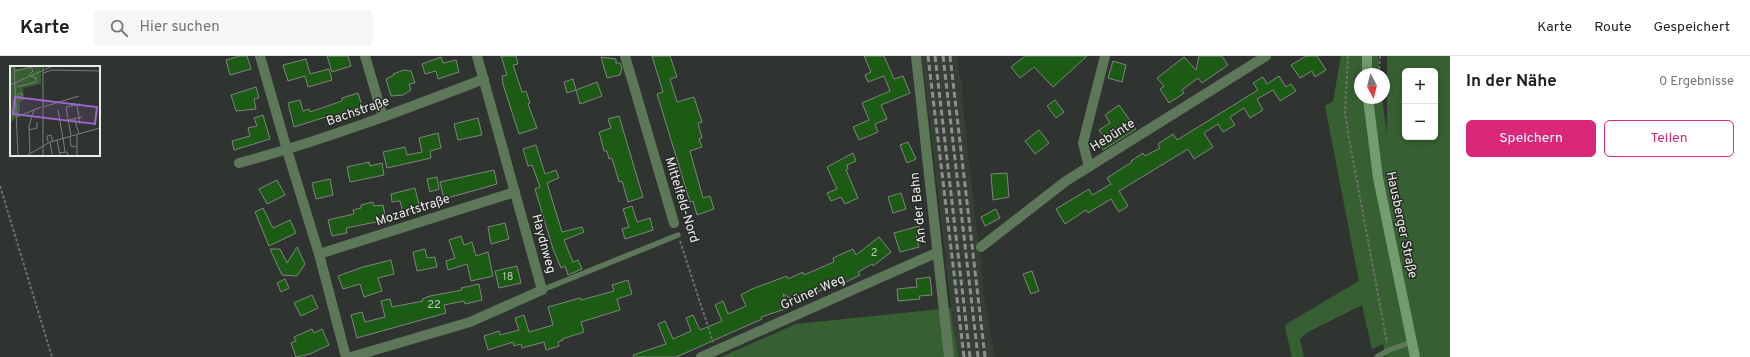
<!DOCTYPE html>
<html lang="de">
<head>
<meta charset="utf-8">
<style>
  body { margin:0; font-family:Overpass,sans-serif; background:#f6f6f6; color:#222 }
  .controls { position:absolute; right:12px; top:12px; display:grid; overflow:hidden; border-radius:6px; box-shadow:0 2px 6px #0003 }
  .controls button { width:36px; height:36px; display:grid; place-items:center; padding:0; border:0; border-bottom:1px solid #e0e0e0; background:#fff; color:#222; font:20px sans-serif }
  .compass { position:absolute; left:1354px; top:12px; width:36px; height:36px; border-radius:50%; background:#fff; box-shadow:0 2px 6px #0003; rotate:173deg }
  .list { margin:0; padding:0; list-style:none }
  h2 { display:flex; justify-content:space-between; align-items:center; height:52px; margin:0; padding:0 16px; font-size:17px }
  h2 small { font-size:13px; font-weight:400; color:#767676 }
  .actions { display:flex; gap:8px; padding:12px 16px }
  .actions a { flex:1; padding:9px 0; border:1px solid #db2777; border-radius:6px; text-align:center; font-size:14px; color:#db2777 }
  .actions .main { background:#db2777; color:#fff }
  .icon { flex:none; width:22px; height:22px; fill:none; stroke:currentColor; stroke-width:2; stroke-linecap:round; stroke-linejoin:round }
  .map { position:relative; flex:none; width:1450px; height:301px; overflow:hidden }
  header { display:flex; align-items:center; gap:24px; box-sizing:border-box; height:56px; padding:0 20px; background:#fff; border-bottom:1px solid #e0e0e0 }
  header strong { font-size:19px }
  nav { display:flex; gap:22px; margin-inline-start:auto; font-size:14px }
  .search { width:280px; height:36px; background:#f6f6f6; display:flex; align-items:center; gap:10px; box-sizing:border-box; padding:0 14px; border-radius:6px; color:#767676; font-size:15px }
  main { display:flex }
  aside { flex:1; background:#fff }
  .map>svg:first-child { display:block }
</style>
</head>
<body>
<header>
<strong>Karte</strong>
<div class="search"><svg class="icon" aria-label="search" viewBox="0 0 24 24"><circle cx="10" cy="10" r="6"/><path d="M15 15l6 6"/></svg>Hier suchen</div>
<nav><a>Karte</a><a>Route</a><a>Gespeichert</a></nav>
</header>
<main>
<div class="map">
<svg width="1450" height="301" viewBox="0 0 1450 301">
  <rect width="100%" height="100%" fill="#303430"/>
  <path fill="#374036" d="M922 0H957L959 18 962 25V42L980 203 983 204 981 212 984 240 995 301H958L952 265V257Z"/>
  <g fill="#376032" fill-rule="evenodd">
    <path d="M1341 0H1378L1380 18H1360V42H1382L1387 78V0H1450V301H1386L1383 288 1372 293 1362 249 1308 276 1300 283 1304 301H1292L1285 271 1288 267 1359 225 1325 50 1333 45ZM1405 15H1435V81H1405Z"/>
    <path d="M951 252 952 265 958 301H721L796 268Z"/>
  </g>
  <g fill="#1b5b14" stroke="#7f847f">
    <path d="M240 0H247L251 13 230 19 226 4Z"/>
    <path d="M327 0H348L351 10 332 16Z"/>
    <path d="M501 0H516L518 8 513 9 522 36 526 35 530 47 528 48 537 72 519 78 503 28 502 20 507 19Z"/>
    <path d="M652 0H670L677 21 670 23 677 46 694 41 702 66 698 67 702 82 699 83 702 91 690 95 703 142 710 140 714 153 697 159 693 145 690 146 657 38 663 36Z"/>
    <path d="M864 0H884L894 23 903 20 910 37 881 49 887 63 875 68 878 76 859 84 853 71 869 64 862 47 890 35 884 20 868 26 865 19 871 16Z"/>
    <path d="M1025 0H1087L1053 31 1034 11 1020 22 1011 11Z"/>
    <path d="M1199 0H1222L1228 9 1202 27 1198 22 1182 34 1184 37 1169 47 1160 33 1164 30 1157 22 1184 1 1196 14Z"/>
    <path d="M1306 0H1317L1326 14 1315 21 1312 15 1300 22 1291 9Z"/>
    <path d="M441 1 443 7 456 4 459 16 438 23 436 15 425 18 422 8Z"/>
    <path d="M601 1 616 3V7H620L622 12 620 19 607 22Z"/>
    <path d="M306 3 310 18 329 13 332 24 308 31 305 20 288 25 283 9Z"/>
    <path d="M1113 5 1126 9 1122 26 1108 22Z"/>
    <path d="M404 14 411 15 415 27 409 28 411 34 403 39 391 40 386 23 394 19 393 18Z"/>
    <path d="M1279 20 1286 31 1291 28 1296 35 1280 45 1273 34 1257 43 1263 54 1250 62 1244 52 1230 61 1235 69 1223 76 1218 68 1204 77 1213 91 1194 103 1188 93 1119 135 1128 150 1119 156 1111 143 1088 157 1086 154 1065 168 1056 153 1089 133 1092 139 1111 128 1107 122 1132 106 1131 105 1143 97 1145 100 1160 92 1158 88 1173 78 1177 84 1258 34 1253 27 1263 21 1267 28Z"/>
    <path d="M573 23 576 34 597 26 602 40 580 48 576 34 567 37 564 26Z"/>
    <path d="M256 31 259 42 254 43 256 53 236 55 231 39Z"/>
    <path d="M358 37 363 53 343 59V61L333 63 332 59 294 71 288 47 300 44 303 55 309 53 310 56 342 45V42Z"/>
    <path d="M1055 44 1064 56 1056 62 1047 50Z"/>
    <path d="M1119 49 1136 73 1103 94 1099 88 1106 84 1099 74 1110 67 1105 59Z"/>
    <path d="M263 59 270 83 234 94 232 85 250 80 248 72 257 70 254 62Z"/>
    <path d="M619 60 643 141 628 146 622 125 619 126 612 102 609 103 607 95H604L599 76 611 72 608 63Z"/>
    <path d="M478 62 482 79 458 84 454 68Z"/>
    <path d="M1039 74 1049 87 1035 98 1025 85Z"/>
    <path d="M438 77 441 92 430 95 431 102 387 112 383 96 405 91 407 99 422 96 419 82Z"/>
    <path d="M908 86 916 103 907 107 900 89Z"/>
    <path d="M536 89 545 118 556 114 559 122 547 127 562 176 582 171 584 176 564 184 573 206 578 204 582 213 568 219 565 210 561 212 553 193 535 133 540 131 532 109 528 110 523 93Z"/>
    <path d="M853 97 856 105 847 109 848 113 846 114 858 142 845 148 841 141 831 145 827 137 837 133 827 111Z"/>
    <path d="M369 106 370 110 382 107 384 119 350 126 347 111Z"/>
    <path d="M494 114 497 128 444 143 440 126Z"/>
    <path d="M1007 117 1009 141 993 144 991 118Z"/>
    <path d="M437 121 439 133 430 136 427 123Z"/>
    <path d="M330 123 333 139 316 143 312 127Z"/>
    <path d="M277 124 285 139 267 148 259 133Z"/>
    <path d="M415 132 420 153 403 157 400 145 392 146 391 138Z"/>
    <path d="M901 137 906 153 893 157 888 141Z"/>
    <path d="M373 146 374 150 383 149 386 164 346 172 347 177 332 180 328 164 354 158 353 154 361 152V149Z"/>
    <path d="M632 150 637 166 650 162 653 174 625 183 622 173 629 171 623 153Z"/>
    <path d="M263 152 273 172 290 164 296 177 269 190 255 156Z"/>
    <path d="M996 153 1000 162 985 170 981 161Z"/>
    <path d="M505 167 509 183 491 188 488 171Z"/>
    <path d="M919 170 921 179 916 180 919 191 900 196 894 177Z"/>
    <path d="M461 180 464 189 472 186 476 200 488 196 493 220 471 225 467 208 448 214 446 205 455 202 449 184Z"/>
    <path d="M879 181 891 196 873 210 872 208 858 216 860 219 846 226 844 224 810 239 799 247 783 238 788 252 761 261 762 263 676 301H634L633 299 666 288 658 268 665 265 673 283 691 275 686 262 693 259 700 274 722 265 715 249 723 245 728 258 746 250 741 239 752 233 787 220 788 223 803 216 804 219 834 206 833 202 853 193 856 199Z"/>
    <path d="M297 191 305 208 297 220 282 219 270 193H280L287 207Z"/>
    <path d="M425 193 427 202 435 201 437 211 417 215 413 196Z"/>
    <path d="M391 204 394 218 378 222 382 235 364 241 360 228 343 233 338 220 363 211Z"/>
    <path d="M517 210 521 227 499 232 495 215Z"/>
    <path d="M1032 215 1039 235 1031 238 1023 218Z"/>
    <path d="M930 221 932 239 919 240 920 243 898 245 897 233 917 231 916 223Z"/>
    <path d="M285 223 289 232 281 236 277 227Z"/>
    <path d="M628 224 632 238 617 243 620 254 581 266 584 276 562 283 563 284 558 286 559 290 546 294 544 286 522 292 521 288 514 290 513 286 488 294 484 280 499 275 500 279 519 274 515 262 524 259 529 276 553 269 548 251 580 242 581 244 614 235 612 229Z"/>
    <path d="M479 228 482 244 465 248 464 245 444 249 446 257 357 282 351 259 362 256 365 266 385 261 381 245 390 243 392 251 423 245 422 243 430 240 462 234 461 232Z"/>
    <path d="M312 239 318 252 301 260 294 247Z"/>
    <path d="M312 273 314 277 322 273 329 289 310 298 296 301 291 287 296 285 294 281Z"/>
  </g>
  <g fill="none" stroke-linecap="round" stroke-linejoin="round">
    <g stroke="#6c706c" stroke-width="2" stroke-dasharray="3 2" stroke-linecap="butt">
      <path d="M1348 0 1345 57 1349 82 1387 287"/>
      <path d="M1379 18 1380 0"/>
      <path d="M0 130 52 301"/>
      <path d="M680 185 713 286"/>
    </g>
    <g stroke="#5d7759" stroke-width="5.5">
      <path d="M542 234 678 179"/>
      <path d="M1377 301 1389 294 1412 286"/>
    </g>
    <g stroke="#5d7759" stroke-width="10">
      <path d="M260 0 287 94 319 198 346 301"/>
      <path d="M365 0 383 61"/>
      <path d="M625 0 674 167"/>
      <path d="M916 0 949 301"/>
      <path d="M239 107C322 85 403 54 484 23"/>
      <path d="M1089 111 1083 87 1105 0"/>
      <path d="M981 191 1066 125 1266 0"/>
      <path d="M319 198 515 136"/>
      <path d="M351 301 470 266 542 234 477 0"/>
      <path d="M701 301 936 197"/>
    </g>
    <g stroke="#739d6e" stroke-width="10">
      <path d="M1367 0V18"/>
      <path d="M1368 42 1378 122 1415 301"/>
    </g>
    <g stroke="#8c8f8c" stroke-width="3" stroke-dasharray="6 3" stroke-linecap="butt">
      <path d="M928 0 964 301"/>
      <path d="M935 0 970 301"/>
      <path d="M943 0 978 301"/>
      <path d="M950 0 985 301"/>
    </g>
  </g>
  <g text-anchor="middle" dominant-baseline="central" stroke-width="3" stroke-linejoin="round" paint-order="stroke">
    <g font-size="11" fill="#b7c8b4">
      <text x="874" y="197">2</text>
      <text x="508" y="221">18</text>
      <text x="434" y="249">22</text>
    </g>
    <g font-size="13" fill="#ebedea" stroke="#272a26">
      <text transform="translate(358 56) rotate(-19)">Bachstraße</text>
      <text transform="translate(1113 80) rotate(-32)">Hebünte</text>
      <text transform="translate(681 144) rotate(73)">Mittelfeld-Nord</text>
      <text transform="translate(919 152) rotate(-96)">An der Bahn</text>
      <text transform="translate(413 155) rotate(-18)">Mozartstraße</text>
      <text transform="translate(1401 169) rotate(78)">Hausberger Straße</text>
      <text transform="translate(543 188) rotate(75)">Haydnweg</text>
      <text transform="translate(813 237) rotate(-24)">Grüner Weg</text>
    </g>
  </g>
  <g transform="translate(10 10)">
    <rect width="90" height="90" fill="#303430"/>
    <path d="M1 0 8 3 31 0V18L13 22 14 34 10 36V46L0 58Z" fill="#376032"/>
    <path fill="none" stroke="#7b7e7a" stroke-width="1" d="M4 0 8 90M5 5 21 1 23 5 19 9M33 7 42 4 90 5M0 19 43 0M7 21 26 16V12L21 10M7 29 11 27 13 29 7 32M67 39 70 58M33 41 69 30M48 44 53 73M7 51 31 41M64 52 69 68M58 54 72 51M19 64 27 62V56M61 70 56 41 70 38M60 71 61 80 66 81M53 72 55 86M47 74 50 90M38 76 37 70 41 69 43 76M40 76 42 88M20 87 19 60 24 44M49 87 57 86 58 90M16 90 40 76 90 62M33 90V0M67 90V69"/>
    <path fill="#9d66cc" fill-opacity="0.15" stroke="#9d66cc" stroke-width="2" d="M5 31 87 41 85 58 3 48Z"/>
    <rect width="90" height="90" fill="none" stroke="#ebedea" stroke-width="2"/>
  </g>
</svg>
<div class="controls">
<button>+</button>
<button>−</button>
</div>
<svg class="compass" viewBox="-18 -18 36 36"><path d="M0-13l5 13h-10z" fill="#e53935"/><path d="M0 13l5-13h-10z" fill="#767676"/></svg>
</div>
<aside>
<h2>In der Nähe<small>0 Ergebnisse</small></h2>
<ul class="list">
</ul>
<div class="actions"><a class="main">Speichern</a><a>Teilen</a></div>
</aside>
</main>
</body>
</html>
